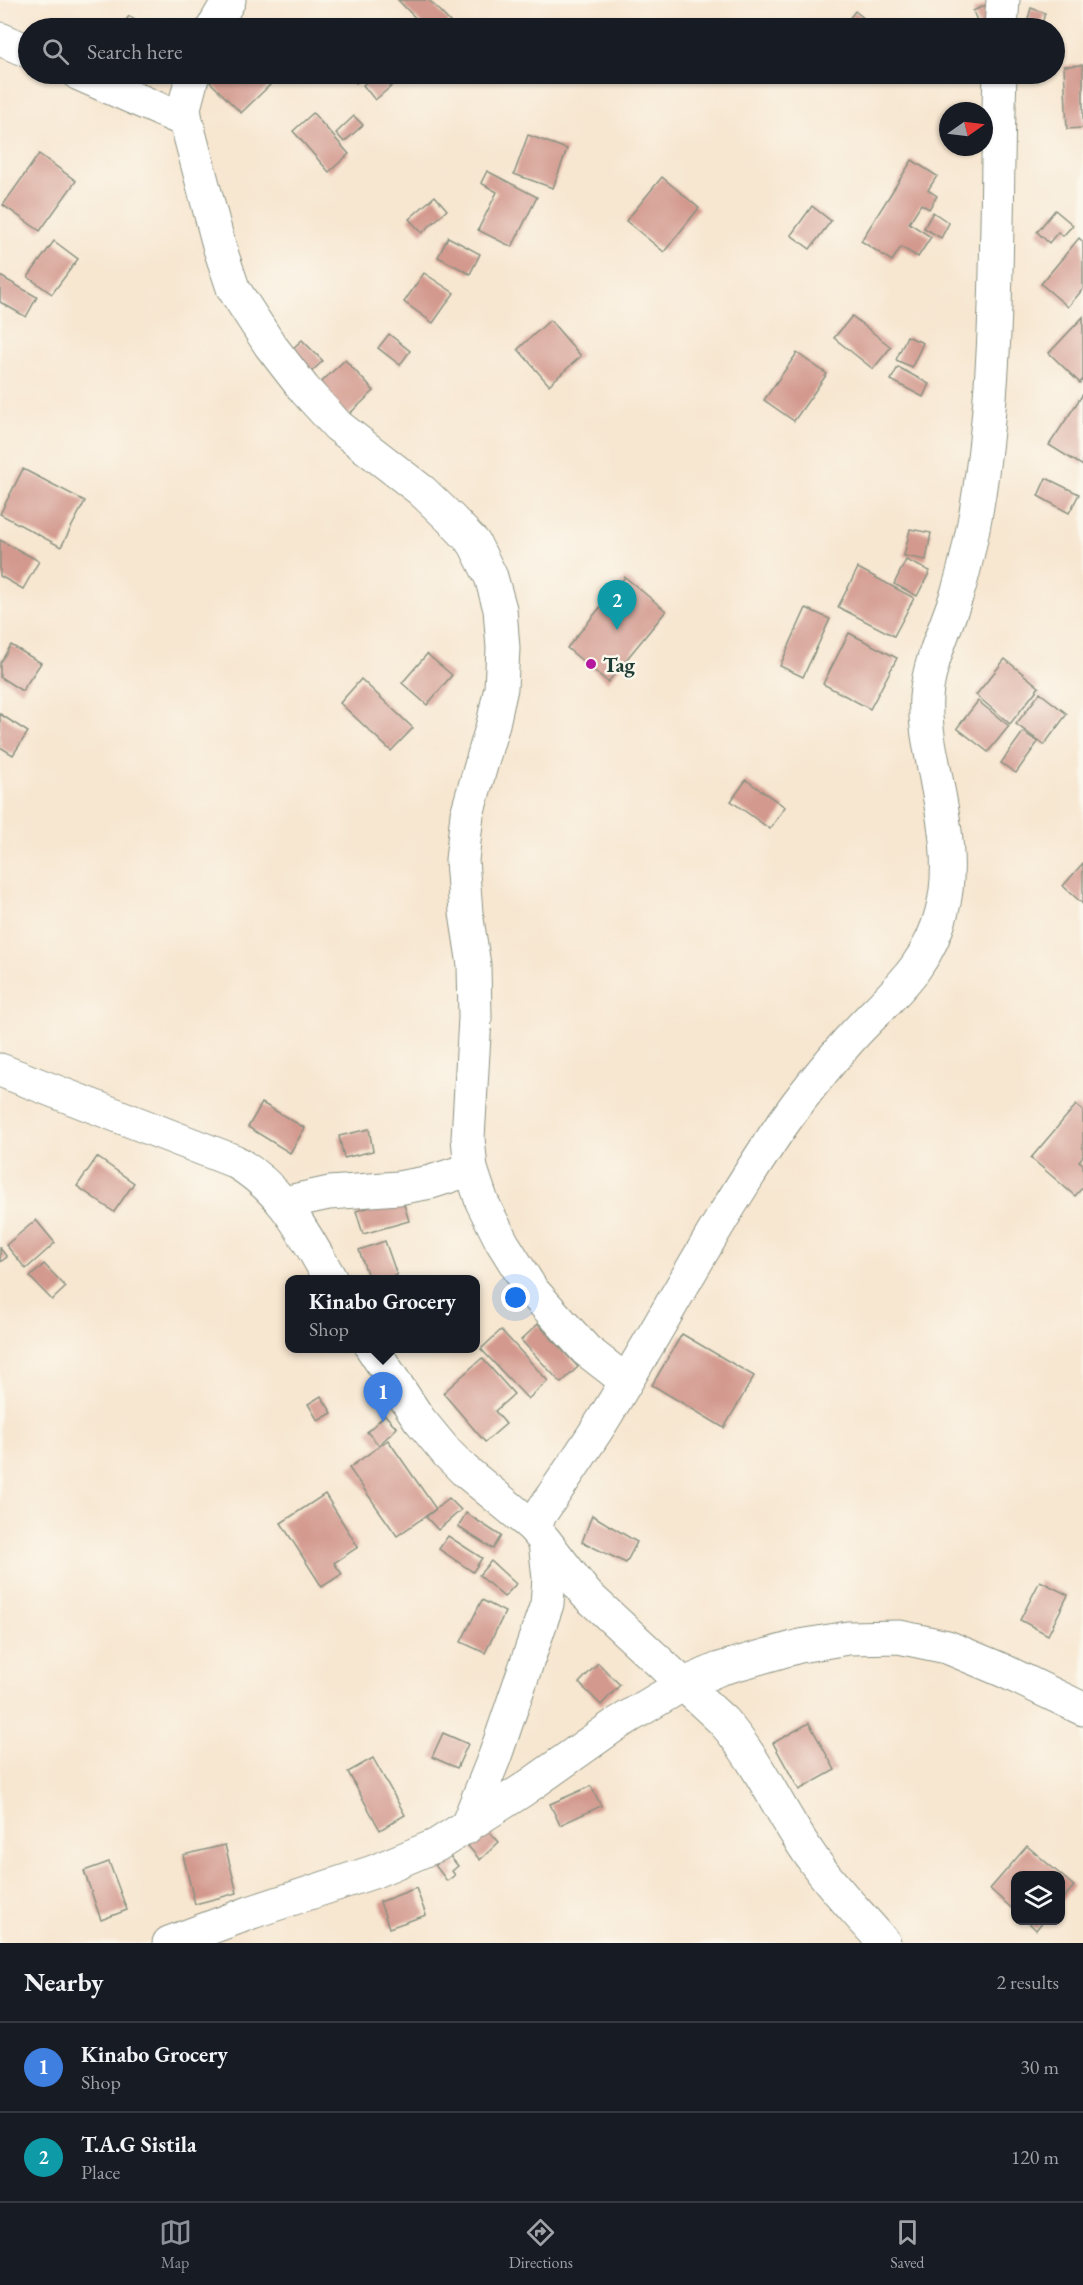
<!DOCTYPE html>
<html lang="en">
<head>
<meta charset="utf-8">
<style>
  body { margin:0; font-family:"EB Garamond",serif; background:#242831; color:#f1f3f6 }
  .controls { position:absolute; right:18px; bottom:18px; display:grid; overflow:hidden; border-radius:12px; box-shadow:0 2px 4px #0004 }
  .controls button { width:54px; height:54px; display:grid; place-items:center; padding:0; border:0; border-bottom:2px solid #363941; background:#171b24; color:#f1f3f6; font:30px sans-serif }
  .compass { position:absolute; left:939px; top:102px; width:54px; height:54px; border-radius:50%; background:#171b24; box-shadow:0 2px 4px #0004; rotate:76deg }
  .you { position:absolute; left:516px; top:1298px; width:21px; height:21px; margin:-15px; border:4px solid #fff; border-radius:50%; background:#1a73e8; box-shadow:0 0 0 9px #1a73e833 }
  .badge { display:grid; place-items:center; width:39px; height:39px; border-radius:50%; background:#8c9099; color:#fff; font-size:20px; font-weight:700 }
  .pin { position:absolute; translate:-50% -50px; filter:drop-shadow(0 2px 3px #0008) }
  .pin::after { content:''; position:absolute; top:32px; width:21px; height:18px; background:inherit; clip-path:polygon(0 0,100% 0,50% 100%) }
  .popup { position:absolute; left:285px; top:1275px; width:195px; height:78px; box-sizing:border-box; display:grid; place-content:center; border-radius:12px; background:#171b24; filter:drop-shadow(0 2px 4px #0005); font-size:20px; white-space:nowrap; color:#9ea1a6 }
  .popup b { font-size:22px; color:#f1f3f6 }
  .popup::after { content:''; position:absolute; left:50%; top:100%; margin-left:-12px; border:12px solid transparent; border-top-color:#171b24 }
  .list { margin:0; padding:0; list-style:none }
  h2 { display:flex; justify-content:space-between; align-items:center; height:78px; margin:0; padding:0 24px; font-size:26px }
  h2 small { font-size:20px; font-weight:400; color:#9ea1a6 }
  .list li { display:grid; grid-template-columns:39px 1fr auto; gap:18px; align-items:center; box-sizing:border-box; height:90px; padding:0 24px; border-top:2px solid #363941 }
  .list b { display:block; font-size:22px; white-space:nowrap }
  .list p { margin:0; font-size:20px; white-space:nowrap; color:#9ea1a6 }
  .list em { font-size:20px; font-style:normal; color:#9ea1a6 }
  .icon { flex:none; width:33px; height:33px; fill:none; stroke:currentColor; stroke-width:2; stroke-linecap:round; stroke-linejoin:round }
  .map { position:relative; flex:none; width:1083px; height:1943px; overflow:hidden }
  .search { position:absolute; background:#171b24; box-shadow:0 2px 4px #0004; left:18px; right:18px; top:18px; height:66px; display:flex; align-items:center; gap:15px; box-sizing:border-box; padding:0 21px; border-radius:33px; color:#9ea1a6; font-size:22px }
  .sheet { height:258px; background:#171b24 }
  nav { display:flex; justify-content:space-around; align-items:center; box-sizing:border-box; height:84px; border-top:2px solid #363941; background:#171b24; font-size:16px; color:#9ea1a6 }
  nav a { display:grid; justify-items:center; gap:3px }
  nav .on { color:#8c9099 }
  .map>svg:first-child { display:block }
</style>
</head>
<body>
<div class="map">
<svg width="1083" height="1943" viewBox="0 0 1083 1943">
  <rect width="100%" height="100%" fill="#fbf7ec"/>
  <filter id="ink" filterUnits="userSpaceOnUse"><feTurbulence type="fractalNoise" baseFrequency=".0167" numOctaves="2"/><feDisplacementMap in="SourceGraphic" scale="12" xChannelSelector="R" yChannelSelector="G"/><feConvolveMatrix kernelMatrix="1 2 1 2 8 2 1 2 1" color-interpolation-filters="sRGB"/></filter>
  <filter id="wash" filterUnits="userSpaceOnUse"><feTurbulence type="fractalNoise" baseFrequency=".008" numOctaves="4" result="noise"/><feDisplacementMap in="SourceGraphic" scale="24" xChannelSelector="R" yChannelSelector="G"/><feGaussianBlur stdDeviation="1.35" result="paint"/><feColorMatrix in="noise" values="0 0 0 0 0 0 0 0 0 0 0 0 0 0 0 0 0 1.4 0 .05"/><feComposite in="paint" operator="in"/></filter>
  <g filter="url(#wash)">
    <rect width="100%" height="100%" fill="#f7e6d0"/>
    <g id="blocks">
      <g fill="#d3998e">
        <path d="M398 0H429L450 22 443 28H425Z"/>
        <path d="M986 5 996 28H980L973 11Z"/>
        <path d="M1031 8 1045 13 1042 24 1028 19Z"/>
        <path d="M855 11 876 28H845L843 27Z"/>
        <path d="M129 16 141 24 138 28H121Z"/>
        <path d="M365 20 372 28H354Z"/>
        <path d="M1083 65V128L1067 129 1064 66Z"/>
        <path d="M218 74H259L270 85 241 113 210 82Z"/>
        <path d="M349 74H368L356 83Z"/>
        <path d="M376 74H406L375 100 363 85Z"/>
        <path d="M313 113 349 154 329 172 293 131Z"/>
        <path d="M354 116 363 125 344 142 336 133Z"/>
        <path d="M528 135 567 149 553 188 514 174Z"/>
        <path d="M39 154 76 181 40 231 3 205Z"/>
        <path d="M912 160 937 176 928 190 937 196 929 209 921 204 909 223 931 237 918 257 901 247 892 261 861 241Z"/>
        <path d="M487 171 537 197 512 247 478 230 497 192 481 183Z"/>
        <path d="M662 177 699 208 664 252 626 221Z"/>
        <path d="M435 196 447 210 422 233 409 219Z"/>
        <path d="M812 206 831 221 810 249 791 235Z"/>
        <path d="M1055 210 1073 225 1063 236 1058 232 1049 243 1037 232Z"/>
        <path d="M933 212 949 223 941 238 924 228Z"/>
        <path d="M448 237 480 254 470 274 438 257Z"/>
        <path d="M1079 238 1083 242V289L1068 307 1041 284Z"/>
        <path d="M54 241 78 259 52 294 28 277Z"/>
        <path d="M424 273 454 293 433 323 404 302Z"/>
        <path d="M0 276 37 297 26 317 0 302Z"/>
        <path d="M852 316 891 347 873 369 834 338Z"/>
        <path d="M1083 317V379L1080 383 1049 353Z"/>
        <path d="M550 320 581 356 549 385 518 349Z"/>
        <path d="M389 334 410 351 400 365 378 348Z"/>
        <path d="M907 336 923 343 912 367 896 360Z"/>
        <path d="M302 340 323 361 311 372 290 351Z"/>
        <path d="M797 353 827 374 794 421 764 400Z"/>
        <path d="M345 360 374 391 347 416 319 384Z"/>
        <path d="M898 367 929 384 923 397 891 380Z"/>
        <path d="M1083 394V466L1049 445Z"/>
        <path d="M23 469 85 501 61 547 0 514Z"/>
        <path d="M1046 478 1079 494 1069 513 1038 496Z"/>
        <path d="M910 529 931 533 926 560 904 556Z"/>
        <path d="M0 540 39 561 23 589 0 576Z"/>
        <path d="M906 560 930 571 917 596 894 584Z"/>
        <path d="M858 568 914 598 894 636 838 607Z"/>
        <path d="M625 577 666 611 608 682 567 648Z"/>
        <path d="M806 608 830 619 803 677 780 666Z"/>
        <path d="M849 633 897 658 870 709 823 684Z"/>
        <path d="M11 645 41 663 22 691 0 677V663Z"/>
        <path d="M427 654 452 675 427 705 402 683Z"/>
        <path d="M1005 659 1039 687 1010 724 976 695Z"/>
        <path d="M361 679 413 728 391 751 340 703Z"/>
        <path d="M1040 693 1067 714 1044 745 1016 724Z"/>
        <path d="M978 701 1009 726 988 752 957 728Z"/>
        <path d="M0 714 28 732 13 755 0 747Z"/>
        <path d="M1023 732 1038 742 1016 773 1001 763Z"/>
        <path d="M746 780 785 807 770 829 731 801Z"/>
        <path d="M1083 863V904L1063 886Z"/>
        <path d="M262 1103 305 1128 290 1153 248 1127Z"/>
        <path d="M1076 1105 1083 1111V1156L1079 1161 1083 1164V1187L1075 1196 1031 1158Z"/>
        <path d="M369 1129 373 1151 344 1158 339 1136Z"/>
        <path d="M97 1157 134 1183 114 1212 77 1186Z"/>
        <path d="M402 1198 409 1221 363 1234 356 1211Z"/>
        <path d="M36 1220 55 1243 26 1269 6 1245Z"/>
        <path d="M385 1241 397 1275 382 1280H369L359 1250Z"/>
        <path d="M0 1248 7 1257 0 1262Z"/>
        <path d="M44 1264 66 1287 52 1300 30 1277Z"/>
        <path d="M538 1324 578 1367 561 1383 521 1340Z"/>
        <path d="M501 1330 548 1381 528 1399 481 1349Z"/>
        <path d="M682 1334 754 1376 724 1428 652 1385Z"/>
        <path d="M482 1358 514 1394 495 1411 506 1424 485 1442 443 1393Z"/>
        <path d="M321 1396 332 1413 318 1421 308 1404Z"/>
        <path d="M385 1415 397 1428 379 1445 367 1432Z"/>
        <path d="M388 1440 436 1509 397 1536 349 1468Z"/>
        <path d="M325 1494 358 1547 334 1563 342 1574 322 1587 281 1523Z"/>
        <path d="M449 1498 461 1510 438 1530 426 1517Z"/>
        <path d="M466 1513 501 1536 493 1549 458 1527Z"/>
        <path d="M592 1515 637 1542 626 1563 582 1542Z"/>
        <path d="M448 1536 482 1558 473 1572 439 1549Z"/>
        <path d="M491 1561 516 1584 504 1597 479 1575Z"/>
        <path d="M1040 1581 1068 1595 1048 1635 1020 1620Z"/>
        <path d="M482 1600 505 1612 485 1653 461 1642Z"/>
        <path d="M598 1663 620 1685 601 1705 579 1683Z"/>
        <path d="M809 1723 835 1770 799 1790 773 1743Z"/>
        <path d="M443 1733 468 1744 457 1768 432 1757Z"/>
        <path d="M373 1758 405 1815 380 1830 348 1772Z"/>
        <path d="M591 1786 601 1806 560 1825 550 1804Z"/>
        <path d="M486 1828 499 1842 480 1860 468 1846Z"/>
        <path d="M225 1845 237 1893 195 1904 183 1855Z"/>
        <path d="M1027 1846 1074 1886 1060 1902V1876H1016V1912L990 1889Z"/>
        <path d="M449 1855 458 1866 452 1871 455 1875 447 1881 435 1865Z"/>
        <path d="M109 1862 127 1910 101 1920 84 1871Z"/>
        <path d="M416 1888 426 1915 389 1928 380 1902Z"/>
        <path d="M1026 1920H1044L1036 1930Z"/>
      </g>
    </g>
  </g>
  <g filter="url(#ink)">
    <use href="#blocks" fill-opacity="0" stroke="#8b9282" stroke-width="1.5"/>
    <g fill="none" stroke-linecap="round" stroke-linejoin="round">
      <defs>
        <g id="minor">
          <path d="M213 28 229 0"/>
          <path d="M1001 28 1003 0"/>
          <path d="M0 39 28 51"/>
          <path d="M79 74 186 121"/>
          <path d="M193 74 184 108 186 121 220 249 233 288 270 345 304 389 338 426 422 491 450 518 474 543 491 577 500 609 503 648 501 688 493 724 467 814 462 860 466 913 474 965 475 1018 468 1138 471 1169 482 1202 502 1242 532 1290 586 1350 626 1381"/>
          <path d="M0 1070 234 1161C284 1190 303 1232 331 1280"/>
          <path d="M283 1203 329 1193 398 1188 431 1182 471 1169"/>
          <path d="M372 1348 419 1419 447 1453 464 1470 532 1526 545 1541 586 1594 723 1721C759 1762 779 1811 810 1855 831 1887 860 1914 884 1943"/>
          <path d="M532 1526C556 1491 580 1456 603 1420 663 1323 716 1221 781 1126 802 1096 826 1066 850 1039 888 997 928 969 942 911 953 871 945 824 937 784 932 755 924 727 926 697 929 663 945 629 956 597 965 570 971 540 976 512 1001 367 995 220 1000 74"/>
          <path d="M466 1828 495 1756 547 1604 549 1578 545 1542"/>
          <path d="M169 1943 252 1912 373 1872 437 1845 523 1790 615 1725 682 1685 719 1669 800 1646 848 1638 899 1637 947 1647 1002 1670 1083 1709"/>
        </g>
      </defs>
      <use href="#minor" stroke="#8b9282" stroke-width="35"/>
      <use href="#minor" stroke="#fff" stroke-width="33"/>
    </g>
  </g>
  <circle fill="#b5179e" stroke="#fbf7ec" stroke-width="2" cx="591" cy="664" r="6"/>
  <g text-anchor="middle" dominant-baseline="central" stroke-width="5" stroke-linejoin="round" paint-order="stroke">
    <g font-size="21" font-weight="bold" fill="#1f3d34" stroke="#fbf7ec" text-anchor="start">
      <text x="603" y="664">Tag</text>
    </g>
  </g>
</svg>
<div class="controls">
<button><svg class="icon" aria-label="layers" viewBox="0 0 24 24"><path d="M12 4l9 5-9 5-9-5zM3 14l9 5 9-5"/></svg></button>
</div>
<svg class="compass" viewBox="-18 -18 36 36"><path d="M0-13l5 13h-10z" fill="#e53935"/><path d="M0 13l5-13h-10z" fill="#9ea1a6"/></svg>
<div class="you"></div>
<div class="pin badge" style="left:383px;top:1422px;background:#3f7fe0">1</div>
<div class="popup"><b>Kinabo Grocery</b>Shop</div>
<div class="pin badge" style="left:617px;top:630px;background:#0f9aa8">2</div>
<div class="search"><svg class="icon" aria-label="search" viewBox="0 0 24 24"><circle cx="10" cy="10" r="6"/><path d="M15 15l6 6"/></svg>Search here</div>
</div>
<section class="sheet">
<h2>Nearby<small>2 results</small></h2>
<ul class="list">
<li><span class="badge" style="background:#3f7fe0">1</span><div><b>Kinabo Grocery</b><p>Shop</p></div><em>30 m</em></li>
<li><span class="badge" style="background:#0f9aa8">2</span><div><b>T.A.G Sistila</b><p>Place</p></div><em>120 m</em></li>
</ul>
</section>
<nav>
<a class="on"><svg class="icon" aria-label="map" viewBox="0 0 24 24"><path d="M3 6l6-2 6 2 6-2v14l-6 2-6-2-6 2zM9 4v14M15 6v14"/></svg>Map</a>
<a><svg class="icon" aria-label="directions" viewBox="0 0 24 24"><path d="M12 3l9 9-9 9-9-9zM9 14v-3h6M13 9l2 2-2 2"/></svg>Directions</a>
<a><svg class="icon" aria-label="saved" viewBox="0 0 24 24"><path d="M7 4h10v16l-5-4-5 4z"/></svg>Saved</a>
</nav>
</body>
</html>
